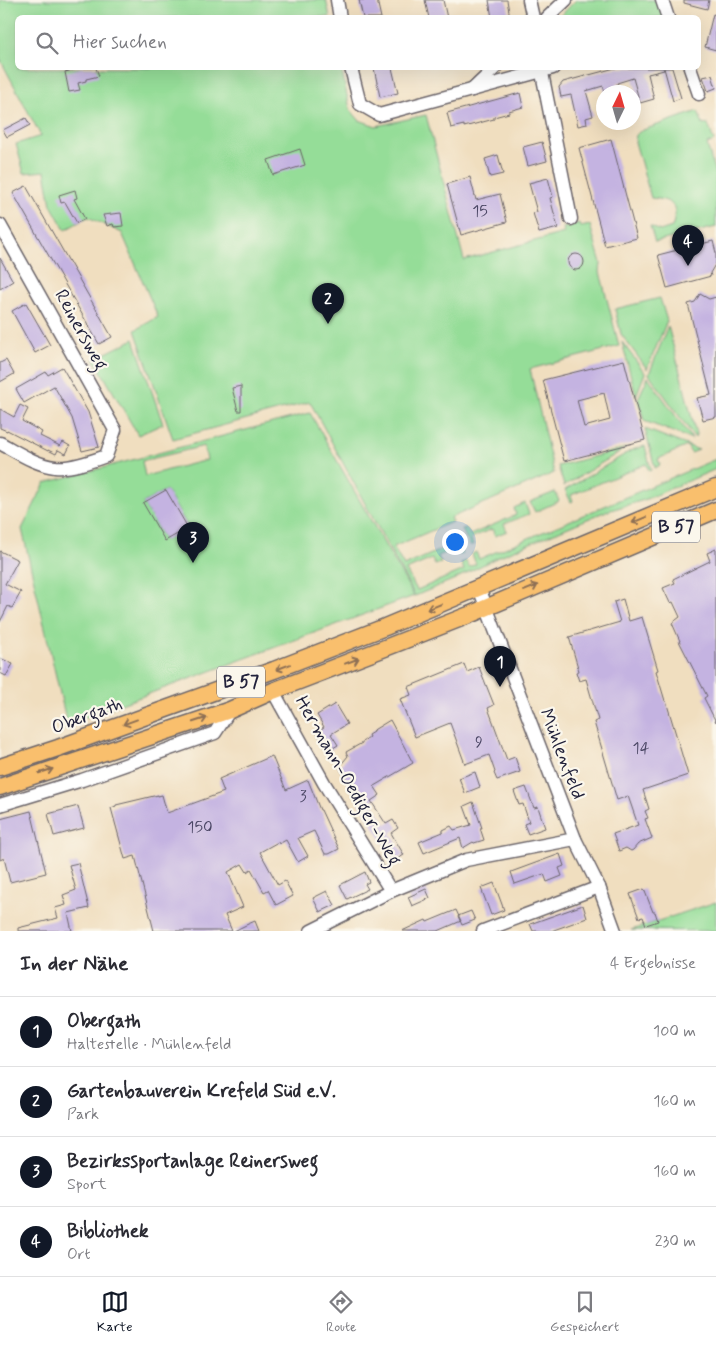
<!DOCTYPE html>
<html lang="de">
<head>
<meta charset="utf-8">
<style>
  body { margin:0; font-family:Mynerve,sans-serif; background:#f2f2f3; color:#2b2b33 }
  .compass { position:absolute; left:596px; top:85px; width:45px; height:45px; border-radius:50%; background:#fff; box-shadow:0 5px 20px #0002; rotate:5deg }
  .you { position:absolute; left:454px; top:541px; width:18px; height:18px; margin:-12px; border:4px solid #fff; border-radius:50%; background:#1a73e8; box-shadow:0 0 0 8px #1a73e833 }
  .badge { display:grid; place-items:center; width:32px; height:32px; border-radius:50%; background:#111827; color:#fff; font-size:16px; font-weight:700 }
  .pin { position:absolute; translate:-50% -41px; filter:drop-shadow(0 1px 2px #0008) }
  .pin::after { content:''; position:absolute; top:26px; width:18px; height:15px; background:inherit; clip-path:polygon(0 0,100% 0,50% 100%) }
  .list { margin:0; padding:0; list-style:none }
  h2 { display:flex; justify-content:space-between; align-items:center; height:65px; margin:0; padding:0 20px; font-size:21px }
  h2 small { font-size:16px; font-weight:400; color:#7c7c81 }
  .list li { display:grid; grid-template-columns:32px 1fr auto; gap:15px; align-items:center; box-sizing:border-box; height:70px; padding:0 20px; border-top:1px solid #e1e1e2 }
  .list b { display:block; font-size:19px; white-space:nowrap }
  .list p { margin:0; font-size:16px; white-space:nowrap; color:#7c7c81 }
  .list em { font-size:16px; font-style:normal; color:#7c7c81 }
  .icon { flex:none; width:28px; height:28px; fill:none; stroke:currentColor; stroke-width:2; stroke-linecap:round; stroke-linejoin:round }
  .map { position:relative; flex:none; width:716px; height:931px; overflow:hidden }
  .search { position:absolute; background:#fff; box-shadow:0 5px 20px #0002; left:15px; right:15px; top:15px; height:55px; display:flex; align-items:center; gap:12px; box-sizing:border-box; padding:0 18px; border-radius:8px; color:#7c7c81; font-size:19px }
  .sheet { height:345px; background:#fff }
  nav { display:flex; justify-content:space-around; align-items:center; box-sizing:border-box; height:70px; border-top:1px solid #e1e1e2; background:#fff; font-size:14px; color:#7c7c81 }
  nav a { display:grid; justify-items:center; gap:2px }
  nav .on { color:#111827 }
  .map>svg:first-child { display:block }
</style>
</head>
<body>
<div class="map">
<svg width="716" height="931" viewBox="0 0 716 931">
  <rect width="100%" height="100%" fill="#fbf7ec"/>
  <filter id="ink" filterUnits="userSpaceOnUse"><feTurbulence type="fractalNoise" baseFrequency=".02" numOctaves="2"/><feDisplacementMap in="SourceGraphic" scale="10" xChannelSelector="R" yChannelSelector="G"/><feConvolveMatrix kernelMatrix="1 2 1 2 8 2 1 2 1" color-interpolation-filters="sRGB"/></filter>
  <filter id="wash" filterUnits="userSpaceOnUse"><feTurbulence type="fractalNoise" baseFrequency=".0096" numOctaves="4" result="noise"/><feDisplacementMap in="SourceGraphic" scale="20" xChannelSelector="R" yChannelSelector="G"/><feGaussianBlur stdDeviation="1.12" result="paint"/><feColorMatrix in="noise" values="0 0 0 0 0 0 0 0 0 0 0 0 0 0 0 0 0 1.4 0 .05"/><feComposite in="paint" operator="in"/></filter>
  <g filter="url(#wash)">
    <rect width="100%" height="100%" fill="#f0debf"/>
    <g fill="#95dd98" stroke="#5c806a" fill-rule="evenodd">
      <path d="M0 0H326L330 17 18 18V68H341L350 109 359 120 376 126 426 115 464 260 564 233 563 228 579 223 581 227 590 225 601 263 600 272 619 346 530 369 554 473 450 518 452 522 393 547 404 566 454 544 451 538 455 536 463 554 459 555 455 549 438 556 441 563 435 565 432 559 406 570 417 590 464 570 461 563 466 561 469 567 476 564 472 554 476 552 479 559 716 459V469L644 500 604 512 500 556 455 579 415 596 310 402 173 439 135 330 158 317 122 233 88 217 65 230 51 205 45 171 24 173 16 144 41 136 0 59Z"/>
      <path d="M576 0H658L664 18H558Z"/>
      <path d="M698 111 703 125 708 124 714 141 707 144 716 177V227L655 242 650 226 660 231 672 227C680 205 672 200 651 198L635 142 636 135 640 131Z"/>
      <path d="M660 298 667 321 647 369 621 334 615 309Z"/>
      <path d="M668 326 696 434 695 438 649 374Z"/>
      <path d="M134 339 163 424 138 435 94 359Z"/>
      <path d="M622 342 645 373 636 396Z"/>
      <path d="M648 377 692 439 644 421 638 399Z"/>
      <path d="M310 413 414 596 67 724 22 529 45 483ZM204 446 207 460 145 476 142 461ZM166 490 188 527 165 541 143 503Z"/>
      <path d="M645 429 699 450 691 453 687 446 658 459 660 465 655 468Z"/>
      <path d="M645 446 651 470 649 471 646 464 571 495 573 501 571 502 565 490 632 450Z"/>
      <path d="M626 448 564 486 558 466Z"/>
      <path d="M555 492 559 501 535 512 530 502Z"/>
      <path d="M525 503 529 514 504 524 507 531 495 536 492 529 471 538 473 545 470 546 462 529 466 528 470 535 516 515 514 508Z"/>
      <path d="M716 902V931L631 930Z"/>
    </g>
    <g id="blocks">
      <g fill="#c4b3e1" fill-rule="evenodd">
        <path d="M359 0H377L381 18H363Z"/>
        <path d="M425 0H443L447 18H429Z"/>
        <path d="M489 0H507L510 18H492Z"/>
        <path d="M684 0H709L707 9 684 3Z"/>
        <path d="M713 14 716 15V50L705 47Z"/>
        <path d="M81 68H96L99 76 86 79V81L78 83 80 90 69 92 65 72Z"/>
        <path d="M374 68H392L398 93 380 97Z"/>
        <path d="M615 68H663L664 70 648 74 654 99 640 103 633 78 617 83 620 92H605L603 86 586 91 593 116 586 118 587 124 578 126 571 95 561 97 559 87 563 82Z"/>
        <path d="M664 68H672L681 98 673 101Z"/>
        <path d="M712 75 716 88 708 91 703 77Z"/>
        <path d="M520 93 523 107 509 111V113L494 117V119L464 127V125L451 128 447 113Z"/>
        <path d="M26 118 30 125 7 137 3 130Z"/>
        <path d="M611 139 637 238 605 246 579 148Z"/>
        <path d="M542 142 547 161 528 166 523 147Z"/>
        <path d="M300 149 305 165 273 175 268 160Z"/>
        <path d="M498 155 503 174 490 177 485 159Z"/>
        <path d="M470 177 476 200 500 194 507 222 461 235 447 184Z"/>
        <path d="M548 178 553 197 550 198 558 228 539 233 533 213 537 212 529 183Z"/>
        <path d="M26 186 112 337 99 344 13 193Z"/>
        <path d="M75 190 77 198 74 199 85 219 77 223 65 202 61 203 59 195Z"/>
        <path d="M121 213 123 226 114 227 113 224 107 226 103 215Z"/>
        <path d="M713 241 716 253V263L710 273 711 276 667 288 658 255Z"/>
        <circle cx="576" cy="262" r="8"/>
        <path d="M0 258 13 281 0 289Z"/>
        <path d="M700 294 709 299 716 297V417L703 420 697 398 711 395 688 304 695 302Z"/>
        <path d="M26 303 50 345 35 353 12 311Z"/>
        <path d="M6 360 14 374 0 382V363Z"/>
        <path d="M624 360 645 440 564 461 543 380ZM604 393 610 420 584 427 577 400Z"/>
        <path d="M62 367 88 412 99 447 82 451 72 418 54 386 24 403 16 389 46 372 48 375Z"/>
        <path d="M241 386V411H238L232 388Z"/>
        <path d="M20 405 28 409 22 421 42 432 40 436 60 446 63 442 70 446 66 454 58 450 56 454 48 450V451L7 430V431L0 428V409L14 417Z"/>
        <path d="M166 490 188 528 165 541 143 503Z"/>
        <path d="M716 549V722L704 698 707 696 679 641H680L672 623 680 617 673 602 670 603 663 588 675 583 673 579 710 561 707 553Z"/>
        <path d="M0 551 18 560 5 584 21 592 12 608 8 606 0 622Z"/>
        <path d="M623 599 629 621 642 617 658 670 656 671 665 701H666L688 775 643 790 649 809 645 811 648 818 645 819 652 838 638 844 633 850 631 851 626 848 619 851 613 834 638 825 628 796 617 800 594 722 598 720 586 679 579 681 576 672 579 671 569 637 620 622 614 602Z"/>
        <path d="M0 658 13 664 6 676 0 673Z"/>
        <path d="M464 664 467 672 479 667 494 705 488 708 507 760 515 757 520 772 497 780 494 773 495 772 489 755 465 764 450 723 415 737 400 699 411 695 408 687Z"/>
        <path d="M335 704 347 724 331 734 338 745 328 751 316 732 324 727 317 715Z"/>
        <path d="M390 720 413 763 374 786 380 795 371 801 386 824 393 820 398 828 391 833 404 855 394 861 345 779H346L339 767 348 756 346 752 362 743V742L369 737 368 735 373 732 372 731Z"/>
        <path d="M272 756 286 790 308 780 320 810H321L339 849 329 854H325L314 831 298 838 308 856 298 862 286 840 279 844 278 842 260 852 278 885 285 881 293 896 276 905 268 890 264 892 251 869 247 872 242 864 228 872 243 907 225 915 232 931H154L135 856 125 859 111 808 116 806V805L158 795V796L162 795 167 813 224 792 219 779Z"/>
        <path d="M475 772 480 787 465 793 459 778Z"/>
        <path d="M526 787 534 808 538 807 545 828 528 834 524 824 529 822 523 804 519 805 514 791Z"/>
        <path d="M473 802 482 828H480L484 840 474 843 473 842 463 848 460 838 424 853 419 842 443 832V830L451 826 454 830 471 825 464 806Z"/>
        <path d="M78 806 84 828 54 836 48 814Z"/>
        <path d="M31 811 46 873 10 882 4 858 0 860V819Z"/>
        <path d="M560 854 564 866 559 868 562 876 547 882 544 874 515 884 511 872Z"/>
        <path d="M78 863 89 908 68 913 72 931H18V928L58 918 55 908 66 905 63 895 76 890 69 865Z"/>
        <path d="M365 872 369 882 365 884 368 889 347 899 340 885Z"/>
        <path d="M494 883 504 910 491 915 481 888Z"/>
        <path d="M426 889 430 898 412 906 408 897Z"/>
        <path d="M644 889 653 912H655L658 921 646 925 643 917 639 918 630 894Z"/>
        <path d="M327 891 335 905 320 912 313 898Z"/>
        <path d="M583 905 587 918 551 931H533L530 924Z"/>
        <path d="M456 910 461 921 438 931H402L426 920 427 922Z"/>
        <path d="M471 911 475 920 462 925 458 916Z"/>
        <path d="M255 921 259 931H234L248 924Z"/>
      </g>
    </g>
  </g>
  <g filter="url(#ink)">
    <use href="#blocks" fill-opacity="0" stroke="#6a6469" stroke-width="1"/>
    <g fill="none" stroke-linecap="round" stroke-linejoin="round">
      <defs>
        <g id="minor">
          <path d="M337 0 340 18"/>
          <path d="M529 0 533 18"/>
          <path d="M662 0 668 18"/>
          <path d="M547 18 566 0"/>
          <path d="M351 68 360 104 379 115 553 68"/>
          <path d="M541 68 571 219"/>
          <path d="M690 68 699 94"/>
          <path d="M472 90 495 68"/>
          <path d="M0 225 115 430 106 456C92 461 70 469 55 467 36 465 17 452 0 443"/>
          <path d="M479 588 575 839 599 887 615 931"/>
          <path d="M273 691 324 783 391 891"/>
          <path d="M0 805 82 780 215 733 230 710"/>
          <path d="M311 931 391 891 466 860 575 839"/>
          <path d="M483 931 599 887"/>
        </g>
        <g id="major">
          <path d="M0 767 58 748 274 670 385 627 716 488"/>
          <path d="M0 787 230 710 273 691 385 648 469 615 716 510"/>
        </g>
      </defs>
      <use href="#minor" stroke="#6a6469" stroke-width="15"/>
      <use href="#major" stroke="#6a6469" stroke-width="19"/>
      <use href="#minor" stroke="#fff" stroke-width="12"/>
      <use href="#major" stroke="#f9bf6d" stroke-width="16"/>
    </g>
    <defs><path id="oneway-shaft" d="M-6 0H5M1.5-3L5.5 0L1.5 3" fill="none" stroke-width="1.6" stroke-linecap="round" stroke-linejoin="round" transform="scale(1.25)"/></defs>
    <g stroke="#8e7054">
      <use href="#oneway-shaft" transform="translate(639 520) rotate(157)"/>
      <use href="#oneway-shaft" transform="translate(531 588) rotate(-23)"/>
      <use href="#oneway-shaft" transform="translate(434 607) rotate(158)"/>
      <use href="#oneway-shaft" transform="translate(352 661) rotate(-21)"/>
      <use href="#oneway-shaft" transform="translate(283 667) rotate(159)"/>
      <use href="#oneway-shaft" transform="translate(200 720) rotate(-18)"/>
      <use href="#oneway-shaft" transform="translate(130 722) rotate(160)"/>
      <use href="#oneway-shaft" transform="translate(46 771) rotate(-18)"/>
    </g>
  </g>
  <g text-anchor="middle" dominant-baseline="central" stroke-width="4.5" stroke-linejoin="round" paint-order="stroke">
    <g font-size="16" fill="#4a4664">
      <text x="480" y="211">15</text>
      <text x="479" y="742">9</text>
      <text x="641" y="748">14</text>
      <text x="303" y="796">3</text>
      <text x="200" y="827">150</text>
    </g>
    <g fill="#fbf7ec" stroke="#636270" stroke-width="1">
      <rect x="652" y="511.5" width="48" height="31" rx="4"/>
      <rect x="217" y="666.5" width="48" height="31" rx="4"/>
    </g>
    <g font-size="18" font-weight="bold" fill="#22223b">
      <text x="676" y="527">B 57</text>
      <text x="241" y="682">B 57</text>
    </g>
    <g font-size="19" fill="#22223b" stroke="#fbf7ec">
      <text transform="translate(81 330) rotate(61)">Reinersweg</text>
      <text transform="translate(87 716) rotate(-20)">Obergath</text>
      <text transform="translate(562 754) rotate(69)">Mühlenfeld</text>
      <text transform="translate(348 781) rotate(60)">Hermann-Oediger-Weg</text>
    </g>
  </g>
</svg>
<svg class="compass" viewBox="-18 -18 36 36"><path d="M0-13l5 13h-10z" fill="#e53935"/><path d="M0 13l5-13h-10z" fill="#7c7c81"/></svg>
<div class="you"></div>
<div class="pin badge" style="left:500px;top:687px">1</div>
<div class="pin badge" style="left:328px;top:324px">2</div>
<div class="pin badge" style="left:193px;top:563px">3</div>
<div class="pin badge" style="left:688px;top:266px">4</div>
<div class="search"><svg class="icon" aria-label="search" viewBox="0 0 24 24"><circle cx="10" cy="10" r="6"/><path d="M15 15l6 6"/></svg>Hier suchen</div>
</div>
<section class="sheet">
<h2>In der Nähe<small>4 Ergebnisse</small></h2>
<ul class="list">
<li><span class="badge">1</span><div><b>Obergath</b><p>Haltestelle · Mühlenfeld</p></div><em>100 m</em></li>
<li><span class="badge">2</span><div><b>Gartenbauverein Krefeld Süd e.V.</b><p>Park</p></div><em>160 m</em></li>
<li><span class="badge">3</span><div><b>Bezirkssportanlage Reinersweg</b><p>Sport</p></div><em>160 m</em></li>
<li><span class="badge">4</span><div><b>Bibliothek</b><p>Ort</p></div><em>230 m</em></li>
</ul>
</section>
<nav>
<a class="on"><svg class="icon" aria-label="map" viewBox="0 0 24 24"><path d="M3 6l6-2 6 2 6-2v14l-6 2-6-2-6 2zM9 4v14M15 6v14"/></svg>Karte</a>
<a><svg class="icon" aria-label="directions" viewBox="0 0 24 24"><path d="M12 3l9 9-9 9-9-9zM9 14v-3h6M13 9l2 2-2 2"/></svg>Route</a>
<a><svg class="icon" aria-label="saved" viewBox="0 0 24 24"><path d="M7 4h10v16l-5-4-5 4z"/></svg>Gespeichert</a>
</nav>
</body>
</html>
